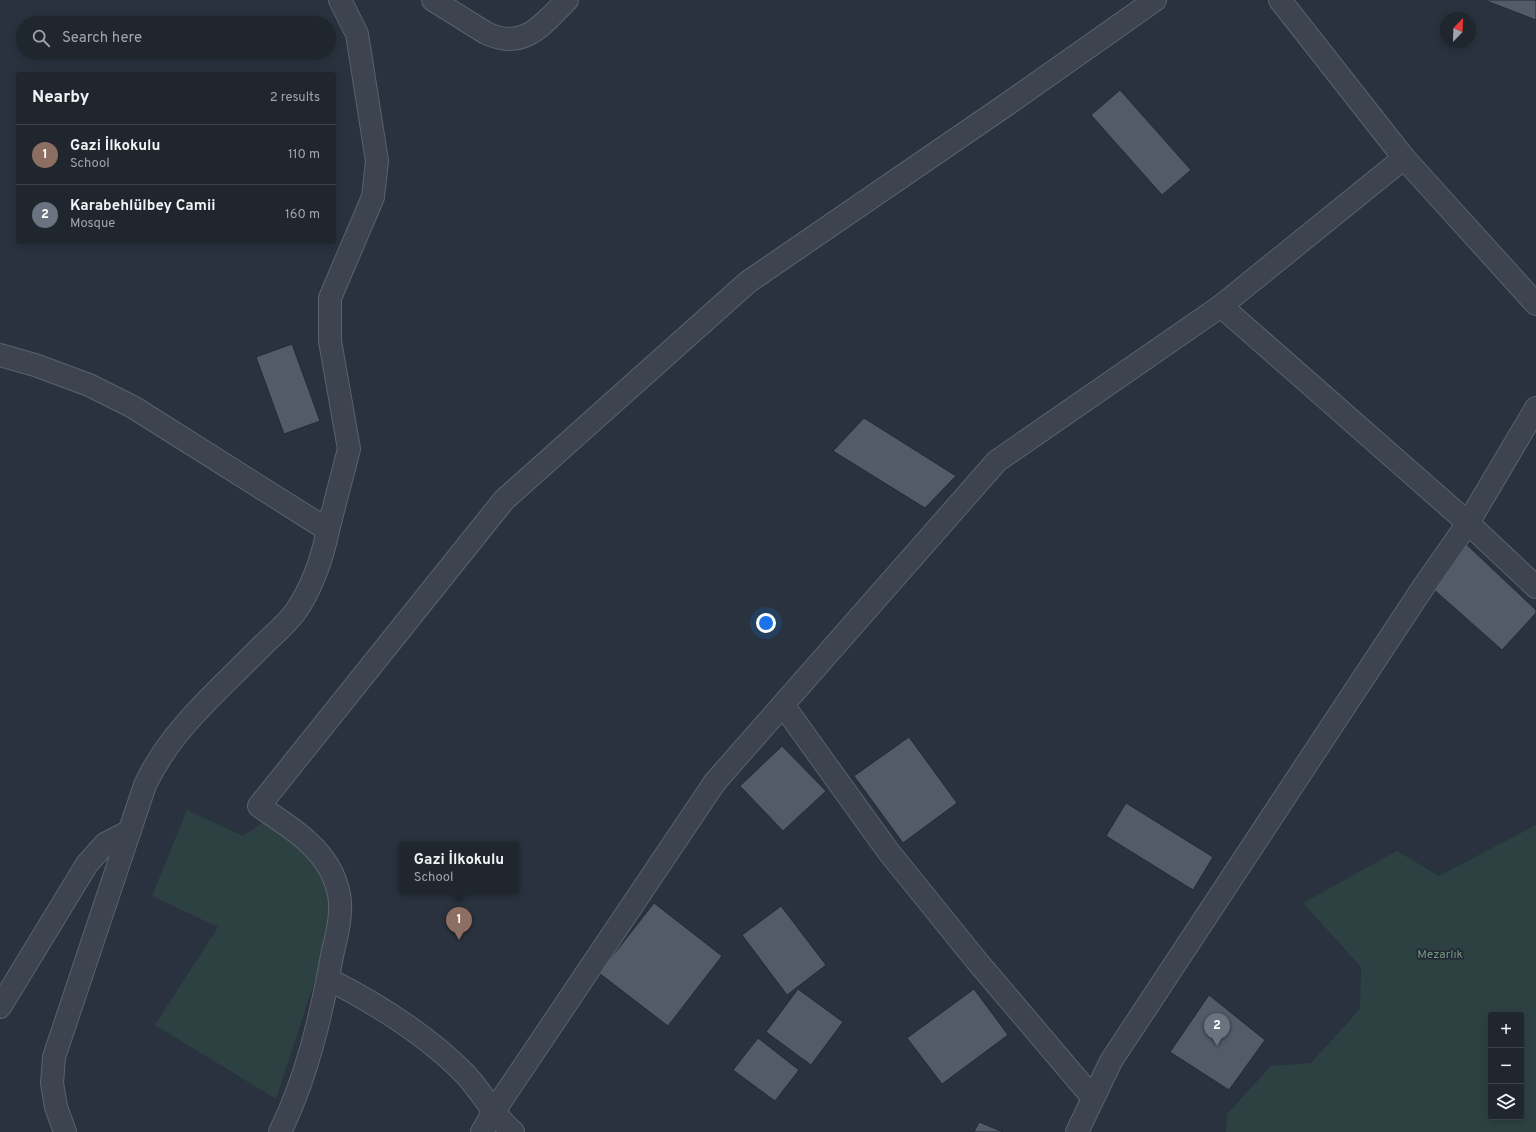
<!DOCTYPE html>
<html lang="en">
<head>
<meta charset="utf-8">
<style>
  body { margin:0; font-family:Overpass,sans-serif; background:#2c323a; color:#f1f3f6 }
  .controls { position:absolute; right:12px; bottom:12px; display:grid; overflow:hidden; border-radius:4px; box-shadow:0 2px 10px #0003 }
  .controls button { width:36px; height:36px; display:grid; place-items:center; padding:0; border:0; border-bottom:1px solid #3c434a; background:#1f262e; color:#f1f3f6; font:20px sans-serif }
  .compass { position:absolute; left:1440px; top:12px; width:36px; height:36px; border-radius:50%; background:#1f262e; box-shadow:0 2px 10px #0003; rotate:23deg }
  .you { position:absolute; left:766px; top:623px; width:14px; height:14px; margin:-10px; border:3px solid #fff; border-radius:50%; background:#1a73e8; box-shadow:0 0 0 6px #1a73e833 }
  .badge { display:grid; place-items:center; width:26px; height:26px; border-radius:50%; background:#8bbbb9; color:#fff; font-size:13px; font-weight:700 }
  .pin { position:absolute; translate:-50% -33px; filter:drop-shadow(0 1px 2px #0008) }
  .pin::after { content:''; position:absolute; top:21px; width:14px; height:12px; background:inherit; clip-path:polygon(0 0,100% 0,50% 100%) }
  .popup { position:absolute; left:399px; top:842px; width:120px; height:52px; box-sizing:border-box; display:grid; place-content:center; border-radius:4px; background:#1f262e; filter:drop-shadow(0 1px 3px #0005); font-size:13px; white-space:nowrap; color:#a1a5aa }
  .popup b { font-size:15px; color:#f1f3f6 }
  .popup::after { content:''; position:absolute; left:50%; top:100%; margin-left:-8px; border:8px solid transparent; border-top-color:#1f262e }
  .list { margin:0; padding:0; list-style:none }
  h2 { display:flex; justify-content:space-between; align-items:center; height:52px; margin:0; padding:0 16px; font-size:17px }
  h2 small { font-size:13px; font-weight:400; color:#a1a5aa }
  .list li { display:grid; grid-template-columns:26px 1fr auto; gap:12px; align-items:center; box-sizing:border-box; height:60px; padding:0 16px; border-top:1px solid #3c434a }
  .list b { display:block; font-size:15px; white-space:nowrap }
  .list p { margin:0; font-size:13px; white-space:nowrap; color:#a1a5aa }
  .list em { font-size:13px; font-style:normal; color:#a1a5aa }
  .icon { flex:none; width:22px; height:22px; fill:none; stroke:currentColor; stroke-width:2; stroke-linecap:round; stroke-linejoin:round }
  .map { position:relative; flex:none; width:1536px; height:1132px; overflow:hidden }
  .search { position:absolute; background:#1f262e; box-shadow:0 2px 10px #0003; left:16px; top:16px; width:320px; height:44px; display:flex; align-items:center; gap:10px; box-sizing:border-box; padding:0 14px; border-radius:22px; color:#a1a5aa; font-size:15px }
  .panel { position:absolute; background:#1f262e; box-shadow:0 2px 10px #0003; left:16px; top:72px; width:320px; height:172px; border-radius:4px }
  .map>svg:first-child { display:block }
</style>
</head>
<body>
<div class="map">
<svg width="1536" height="1132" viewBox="0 0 1536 1132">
  <rect width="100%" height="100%" fill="#29323e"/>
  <g fill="#2e4142" fill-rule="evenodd">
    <path d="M187 810 243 836 269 818 313 858 334 889 330 934 276 1099 155 1025 218 927 152 896Z"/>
    <path d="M1536 825V1132H1226L1227 1114 1271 1066 1311 1063 1360 1009 1361 967 1303 903 1397 851 1439 876ZM1491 1015H1521V1117H1491Z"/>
  </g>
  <g fill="#535b69" stroke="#242b36">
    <path d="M1484 0H1536V20Z"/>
    <path d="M1120 90 1191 170 1162 195 1091 115Z"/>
    <path d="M292 344 320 421 284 434 256 357Z"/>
    <path d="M864 418 956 476 925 508 833 451Z"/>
    <path d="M1465 543 1536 610V613L1502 650 1432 588Z"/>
    <path d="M909 737 957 803 903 843 854 776Z"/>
    <path d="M782 746 826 791 783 831 740 786Z"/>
    <path d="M1126 803 1213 857 1193 890 1106 836Z"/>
    <path d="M654 903 722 956 668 1026 599 973Z"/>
    <path d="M781 906 826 965 787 995 742 935Z"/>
    <path d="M798 989 843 1022 811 1065 766 1032Z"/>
    <path d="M974 989 1008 1035 942 1084 907 1038Z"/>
    <path d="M1209 995 1265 1040 1229 1090 1170 1052Z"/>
    <path d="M758 1038 799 1070 775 1101 733 1070Z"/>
    <path d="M979 1122 1003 1132H974Z"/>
  </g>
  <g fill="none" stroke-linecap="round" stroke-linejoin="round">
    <defs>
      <g id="minor">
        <path d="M433 0 486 33C524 51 542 25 567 0"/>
        <path d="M1280 0 1404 158 1536 304"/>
        <path d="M1221 306 1468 523 1536 587"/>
        <path d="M0 355 35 365 89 385 133 407 328 530 349 449 330 341V298L373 197 377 161 357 34 340 0"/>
        <path d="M783 705 888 851 976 960 1093 1098"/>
        <path d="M328 979C377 1004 426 1034 465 1074 482 1092 494 1116 513 1132"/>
        <path d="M0 1007 87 864 105 844 130 831"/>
        <path d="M65 1132 56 1107 52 1083 54 1057 145 785C171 729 220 689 262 646 273 635 287 624 296 611 313 586 322 559 328 530"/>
        <path d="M280 1132C307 1077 321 1016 332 956 335 941 340 926 340 911 341 899 337 884 332 873 317 842 286 825 259 806L504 500 748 282 1006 105 1155 0"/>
        <path d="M482 1132 494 1111 715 782 997 461 1221 306 1404 158"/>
        <path d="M1077 1132 1111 1061 1424 586 1468 523 1536 408"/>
      </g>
    </defs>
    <use href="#minor" stroke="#5b626c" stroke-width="24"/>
    <use href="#minor" stroke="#3d444f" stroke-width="22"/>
  </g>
  <g text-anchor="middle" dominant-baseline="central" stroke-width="3.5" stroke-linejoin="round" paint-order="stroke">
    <g font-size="12" fill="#74977d" stroke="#222934">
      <text x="1440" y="955">Mezarlık</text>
    </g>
  </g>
</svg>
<div class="controls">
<button>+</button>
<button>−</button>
<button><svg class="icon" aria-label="layers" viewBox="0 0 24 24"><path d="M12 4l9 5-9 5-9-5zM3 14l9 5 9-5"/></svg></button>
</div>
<svg class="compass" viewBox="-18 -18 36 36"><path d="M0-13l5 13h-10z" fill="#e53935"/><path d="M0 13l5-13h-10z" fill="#a1a5aa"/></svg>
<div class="you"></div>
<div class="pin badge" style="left:459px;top:940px;background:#8d6e63">1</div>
<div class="popup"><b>Gazi İlkokulu</b>School</div>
<div class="pin badge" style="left:1217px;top:1046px;background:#6b7280">2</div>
<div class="search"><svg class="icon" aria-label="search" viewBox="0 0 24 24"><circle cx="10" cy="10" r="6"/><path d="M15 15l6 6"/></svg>Search here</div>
<section class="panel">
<h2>Nearby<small>2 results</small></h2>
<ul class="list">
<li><span class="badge" style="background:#8d6e63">1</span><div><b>Gazi İlkokulu</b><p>School</p></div><em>110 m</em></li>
<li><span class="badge" style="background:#6b7280">2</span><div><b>Karabehlülbey Camii</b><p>Mosque</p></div><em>160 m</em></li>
</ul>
</section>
</div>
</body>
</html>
